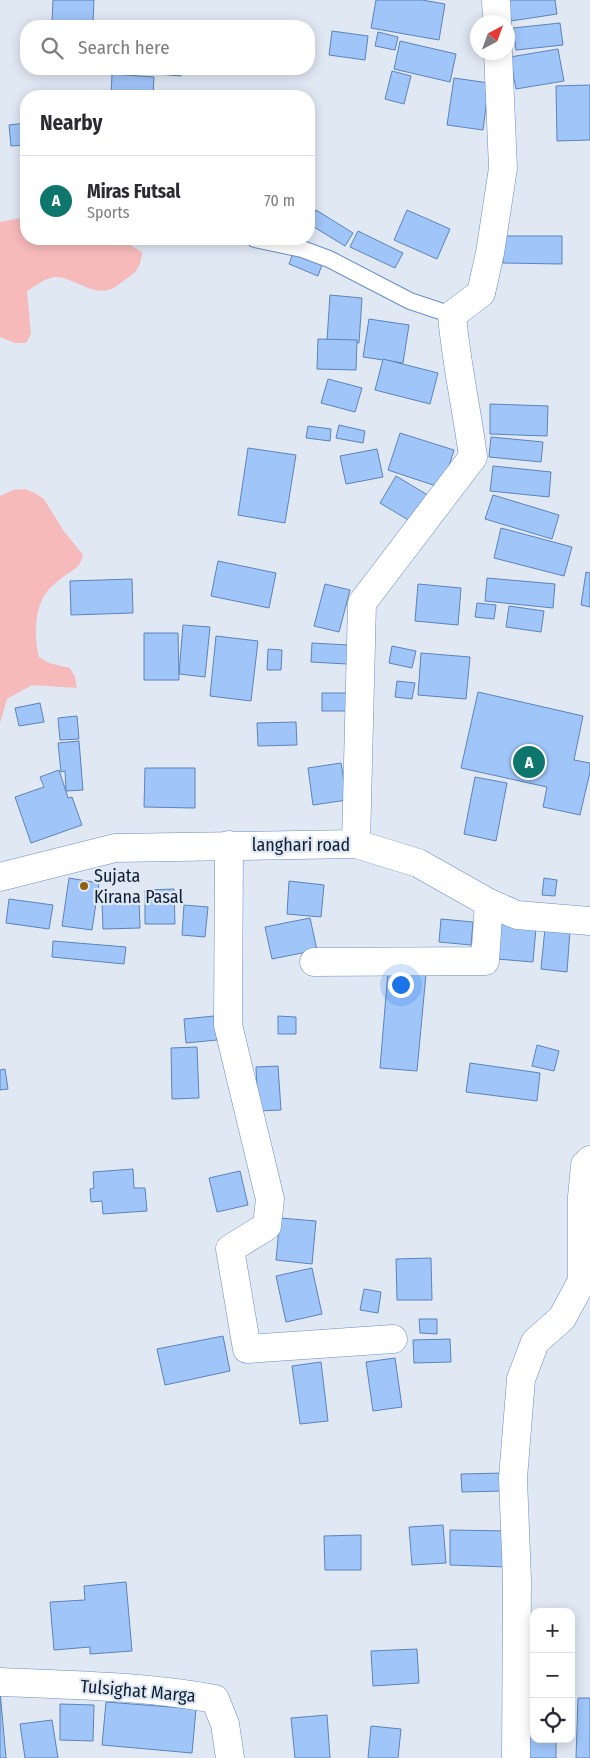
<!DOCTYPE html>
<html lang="en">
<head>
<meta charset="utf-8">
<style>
  body { margin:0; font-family:"Fira Sans Condensed",sans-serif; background:#f2f2f3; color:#2b2b33 }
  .controls { position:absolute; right:15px; bottom:15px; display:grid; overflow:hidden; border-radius:10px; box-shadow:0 2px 12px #0003 }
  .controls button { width:45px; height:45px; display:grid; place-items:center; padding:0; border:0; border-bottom:1px solid #e1e1e2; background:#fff; color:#2b2b33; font:25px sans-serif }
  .compass { position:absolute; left:470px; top:15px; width:45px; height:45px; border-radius:50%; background:#fff; box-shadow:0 2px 12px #0003; rotate:41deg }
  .you { position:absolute; left:400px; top:984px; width:18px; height:18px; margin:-12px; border:4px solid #fff; border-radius:50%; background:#1a73e8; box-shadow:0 0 0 8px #1a73e833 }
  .badge { display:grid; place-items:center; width:32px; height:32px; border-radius:50%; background:#0f766e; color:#fff; font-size:16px; font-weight:700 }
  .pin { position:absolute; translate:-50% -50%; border:2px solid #fff; box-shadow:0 1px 5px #0006 }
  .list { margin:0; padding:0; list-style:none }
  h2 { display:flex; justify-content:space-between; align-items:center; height:65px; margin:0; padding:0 20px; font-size:21px }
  h2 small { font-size:16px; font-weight:400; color:#7c7c81 }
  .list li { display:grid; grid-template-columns:32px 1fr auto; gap:15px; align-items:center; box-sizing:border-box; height:90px; padding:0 20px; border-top:1px solid #e1e1e2 }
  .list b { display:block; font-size:19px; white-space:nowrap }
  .list p { margin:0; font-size:16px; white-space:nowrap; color:#7c7c81 }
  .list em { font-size:16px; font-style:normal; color:#7c7c81 }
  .icon { flex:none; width:28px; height:28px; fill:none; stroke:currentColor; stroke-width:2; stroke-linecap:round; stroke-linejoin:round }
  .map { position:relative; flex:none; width:590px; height:1758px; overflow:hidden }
  .search { position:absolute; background:#fff; box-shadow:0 2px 12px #0003; left:20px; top:20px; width:295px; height:55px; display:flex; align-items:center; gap:12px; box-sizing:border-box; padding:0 18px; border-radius:20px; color:#7c7c81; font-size:19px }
  .panel { position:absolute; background:#fff; box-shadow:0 2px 12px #0003; left:20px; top:90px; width:295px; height:155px; border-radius:20px }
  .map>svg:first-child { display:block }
</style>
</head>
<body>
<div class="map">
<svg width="590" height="1758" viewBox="0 0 590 1758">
  <rect width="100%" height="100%" fill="#e0e8f4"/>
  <g fill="#f7babb">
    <path d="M26 217V239H120L142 252C140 268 138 271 125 280 120 283 114 289 108 290 92 295 70 276 55 277 45 278 36 286 27 291L31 334 26 343H15L0 337V222Z"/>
    <path d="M25 489 35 493 44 499 63 530 83 555C80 568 74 569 63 577 58 581 50 587 46 593 34 610 34 638 39 657L49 663 70 668 75 677 77 688 32 685 7 699 0 723V496L13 490Z"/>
  </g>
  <g fill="#9fc5f9" stroke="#5d83b8">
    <path d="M53 0H94L93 23 52 21Z"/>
    <path d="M376 0H422L445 4 439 40 371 28Z"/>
    <path d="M508 0H555L557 14 511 21Z"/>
    <path d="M560 23 563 45 516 50 513 28Z"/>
    <path d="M332 31 368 36 365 60 329 55Z"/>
    <path d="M378 32 398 37 395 50 375 46Z"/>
    <path d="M400 41 456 54 450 82 394 69Z"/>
    <path d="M558 49 564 81 516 89 510 57Z"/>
    <path d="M145 69H182L181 76 145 73Z"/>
    <path d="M392 71 411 76 404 104 385 99Z"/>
    <path d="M112 74 154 77 153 96H111Z"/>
    <path d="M454 78 489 83 483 130 447 125Z"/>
    <path d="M590 85V140L557 141 556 86Z"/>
    <path d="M26 123V145L11 146 9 125Z"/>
    <path d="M316 210 353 233 345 246 309 224Z"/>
    <path d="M407 210 450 229 437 259 394 240Z"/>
    <path d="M358 231 403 253 395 268 350 247Z"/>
    <path d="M503 236H562V264L503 263Z"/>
    <path d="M296 245 325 256 318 276 289 264Z"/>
    <path d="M330 295 362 298 359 343 327 340Z"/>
    <path d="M369 319 409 325 403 363 363 357Z"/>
    <path d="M318 339 357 340 356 370 317 369Z"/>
    <path d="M383 359 438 373 430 404 375 390Z"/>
    <path d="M328 379 362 388 355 412 321 403Z"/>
    <path d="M490 404 548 406 547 436 490 434Z"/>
    <path d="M339 425 365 431 363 443 336 438Z"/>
    <path d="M308 426 331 429 330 441 306 438Z"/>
    <path d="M400 433 454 450 442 488 388 470Z"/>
    <path d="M491 437 543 442 541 462 489 457Z"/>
    <path d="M248 448 296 455 285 523 238 515Z"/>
    <path d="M377 449 383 477 346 484 340 456Z"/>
    <path d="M493 466 551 472 549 497 490 491Z"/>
    <path d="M396 476 431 497 415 524 380 503Z"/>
    <path d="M493 495 559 515 552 539 485 519Z"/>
    <path d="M501 528 572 547 564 576 494 558Z"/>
    <path d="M218 561 276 573 269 608 211 596Z"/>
    <path d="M586 572 590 573V607L581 605Z"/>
    <path d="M487 578 555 584 553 608 485 601Z"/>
    <path d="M132 579 133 613 71 615 70 581Z"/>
    <path d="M325 584 350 590 339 632 314 626Z"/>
    <path d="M418 584 461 588 458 625 415 621Z"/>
    <path d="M477 603 496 605 494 619 475 617Z"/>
    <path d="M509 606 544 611 541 632 506 627Z"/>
    <path d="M183 625 210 627 205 677 179 674Z"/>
    <path d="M144 633H178L179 680H144Z"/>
    <path d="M216 636 258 641 251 701 210 696Z"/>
    <path d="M312 643 348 645 347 664 311 662Z"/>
    <path d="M392 646 416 651 412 668 389 663Z"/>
    <path d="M268 649 282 650 281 670H267Z"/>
    <path d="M421 653 470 657 466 699 418 695Z"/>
    <path d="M397 681 415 683 412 699 395 697Z"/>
    <path d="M478 692 583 716 574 760 590 763V772L580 815 543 807 547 787 461 768Z"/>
    <rect x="322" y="693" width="27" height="18"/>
    <path d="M40 703 44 722 19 726 15 708Z"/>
    <path d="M77 716 79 739 60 740 58 718Z"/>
    <path d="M296 722 297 745 258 746 257 723Z"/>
    <path d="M79 741 83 790 66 791 65 771 61 772 58 743Z"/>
    <path d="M341 763 347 800 313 805 308 768Z"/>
    <path d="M145 768H195V808L144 807Z"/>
    <path d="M59 770 68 798 72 797 82 825 31 843 15 797 44 787 40 777Z"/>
    <path d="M475 777 507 783 496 841 464 834Z"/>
    <path d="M69 878 99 883 92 930 62 926Z"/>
    <path d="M544 878 557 880 555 896 542 895Z"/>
    <path d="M289 881 324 885 321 917 287 914Z"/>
    <path d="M174 889 175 924H145V890Z"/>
    <path d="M9 899 53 905 49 929 6 923Z"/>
    <path d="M139 899 140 928 103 929 102 900Z"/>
    <path d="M184 905 208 907 205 937 182 935Z"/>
    <path d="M310 918 317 950 272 959 265 927Z"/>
    <path d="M441 919 473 922 471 945 439 942Z"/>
    <path d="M500 924 536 928 533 962 497 959Z"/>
    <path d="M545 928 570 930 567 972 541 969Z"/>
    <path d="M53 941 126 947 124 964 52 957Z"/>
    <path d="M388 971 426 974 417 1071 380 1068Z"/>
    <path d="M214 1016 217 1040 186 1043 184 1019Z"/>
    <path d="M278 1016 296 1017V1034H278Z"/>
    <path d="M537 1045 559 1051 554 1071 532 1066Z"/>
    <path d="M197 1047 199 1098 172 1099 171 1048Z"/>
    <path d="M470 1063 540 1073 537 1101 466 1092Z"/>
    <path d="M278 1066 281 1110 258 1111 256 1067Z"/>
    <path d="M5 1069 8 1089 0 1090V1070Z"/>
    <path d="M133 1169 134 1188H145L147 1211 103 1214 102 1201 91 1202 90 1189 94 1188 93 1172Z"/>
    <path d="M240 1171 248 1205 217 1212 209 1178Z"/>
    <path d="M280 1218 316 1221 312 1264 276 1260Z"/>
    <path d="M431 1258 432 1300H397L396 1259Z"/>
    <path d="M312 1268 322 1314 286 1322 276 1276Z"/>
    <path d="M364 1289 381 1292 378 1313 360 1310Z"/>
    <path d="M419 1319H437V1334L420 1333Z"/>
    <path d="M223 1336 230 1371 165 1385 157 1349Z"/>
    <path d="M450 1339 451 1362 414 1363 413 1340Z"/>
    <path d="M395 1358 402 1407 373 1411 366 1362Z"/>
    <path d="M321 1362 328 1421 300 1424 292 1366Z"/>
    <path d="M502 1473V1491L462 1492 461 1474Z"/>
    <path d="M443 1525 446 1563 412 1565 409 1527Z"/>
    <path d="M450 1530 508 1531 507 1567 450 1565Z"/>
    <path d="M361 1535V1570H325L324 1536Z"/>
    <path d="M126 1582 132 1651 90 1654V1647L54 1650 50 1602 85 1600 84 1586Z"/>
    <path d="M417 1649 419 1683 373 1686 371 1651Z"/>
    <path d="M0 1691 6 1758H0Z"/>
    <path d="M578 1698H590V1758H576Z"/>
    <path d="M106 1702 196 1709 192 1753 102 1745Z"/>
    <path d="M60 1704 94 1705 93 1741 60 1740Z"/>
    <path d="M521 1713H534V1739H556V1758H522Z"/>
    <path d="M327 1715 330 1758H295L291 1718Z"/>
    <path d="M52 1720 58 1758H25L20 1724Z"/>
    <path d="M371 1726 401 1729 398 1758H368Z"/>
  </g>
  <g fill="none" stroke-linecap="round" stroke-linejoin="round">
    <defs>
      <path id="lane" d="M255 239 302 249 329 259 410 301 452 315"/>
      <g id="street">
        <path d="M496 0 497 22"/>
        <path d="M356 844 362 603 473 457C467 410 456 363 452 315L481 293 490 253 503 168 498 52"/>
        <path d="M229 845 228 1025 270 1199 267 1226 230 1249 247 1349 393 1339"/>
        <path d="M0 877 115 848 356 844 418 863 489 903 517 915 590 921"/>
        <path d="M314 962 485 961 489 903"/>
        <path d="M0 1682C72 1685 144 1686 215 1699L225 1724 230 1758"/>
        <path d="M516 1758 517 1580 513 1478 521 1379 535 1342 562 1318 582 1281V1197L585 1165 590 1160"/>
      </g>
    </defs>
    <use href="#lane" stroke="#688ec4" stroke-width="18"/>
    <use href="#street" stroke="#688ec4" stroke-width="29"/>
    <use href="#lane" stroke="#fff" stroke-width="16"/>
    <use href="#street" stroke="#fff" stroke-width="28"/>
  </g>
  <circle fill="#8e6209" stroke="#e0e8f4" stroke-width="2" cx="84" cy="886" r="5"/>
  <g text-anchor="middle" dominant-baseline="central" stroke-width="4.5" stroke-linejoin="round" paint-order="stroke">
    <g font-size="18" fill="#0f1e33" stroke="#e0e8f4">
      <text x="301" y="845">langhari road</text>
      <text transform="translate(138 1691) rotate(5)">Tulsighat Marga</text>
    </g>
    <g font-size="18" fill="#0f1e33" stroke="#e0e8f4" text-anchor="start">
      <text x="94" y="876">Sujata<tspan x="94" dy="21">Kirana Pasal</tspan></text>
    </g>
  </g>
</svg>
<div class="controls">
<button>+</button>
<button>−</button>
<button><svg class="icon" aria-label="locate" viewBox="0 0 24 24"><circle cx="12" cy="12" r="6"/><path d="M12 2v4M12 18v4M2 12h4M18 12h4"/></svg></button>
</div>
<svg class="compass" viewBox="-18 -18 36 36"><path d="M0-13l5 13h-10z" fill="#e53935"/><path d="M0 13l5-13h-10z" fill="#7c7c81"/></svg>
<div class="you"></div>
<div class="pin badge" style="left:529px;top:762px">A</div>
<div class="search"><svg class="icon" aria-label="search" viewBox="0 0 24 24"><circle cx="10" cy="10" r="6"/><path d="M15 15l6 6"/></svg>Search here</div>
<section class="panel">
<h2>Nearby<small></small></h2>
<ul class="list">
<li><span class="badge">A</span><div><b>Miras Futsal</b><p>Sports</p></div><em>70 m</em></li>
</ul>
</section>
</div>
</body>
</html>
